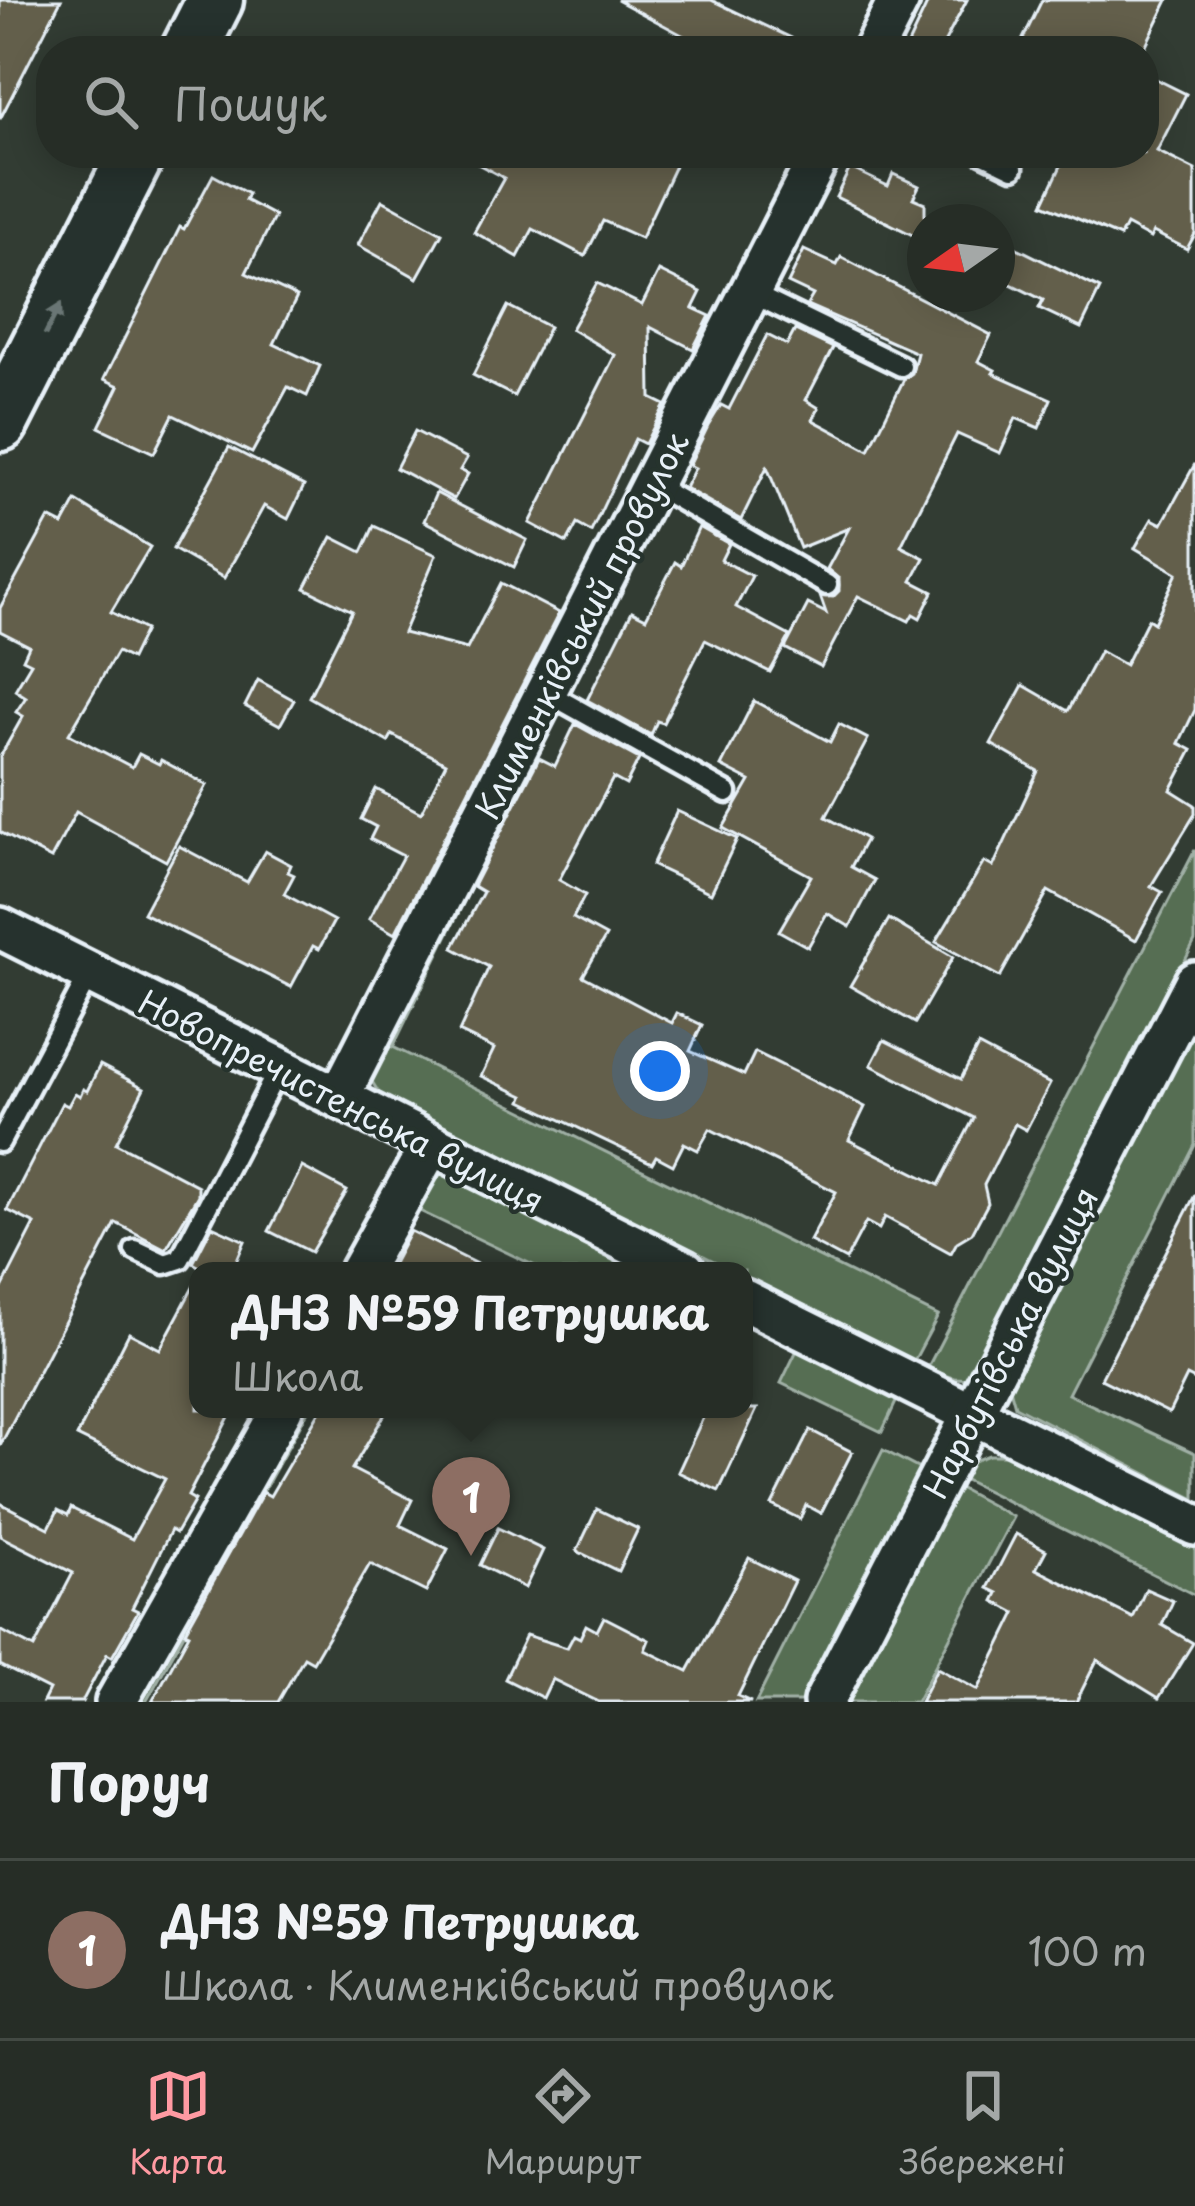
<!DOCTYPE html>
<html lang="uk">
<head>
<meta charset="utf-8">
<style>
  body { margin:0; font-family:"Playpen Sans",sans-serif; background:#323932; color:#f1f3f6 }
  .compass { position:absolute; left:907px; top:204px; width:108px; height:108px; border-radius:50%; background:#262d26; box-shadow:0 6px 30px #0003; rotate:256deg }
  .you { position:absolute; left:660px; top:1071px; width:42px; height:42px; margin:-30px; border:9px solid #fff; border-radius:50%; background:#1a73e8; box-shadow:0 0 0 18px #1a73e833 }
  .badge { display:grid; place-items:center; width:78px; height:78px; border-radius:50%; background:#ff9aa2; color:#fff; font-size:39px; font-weight:700 }
  .pin { position:absolute; translate:-50% -99px; filter:drop-shadow(0 3px 6px #0008) }
  .pin::after { content:''; position:absolute; top:63px; width:42px; height:36px; background:inherit; clip-path:polygon(0 0,100% 0,50% 100%) }
  .popup { position:absolute; left:189px; top:1262px; width:564px; height:156px; box-sizing:border-box; display:grid; place-content:center; border-radius:24px; background:#262d26; filter:drop-shadow(0 3px 9px #0005); font-size:39px; white-space:nowrap; color:#a4a8a7 }
  .popup b { font-size:45px; color:#f1f3f6 }
  .popup::after { content:''; position:absolute; left:50%; top:100%; margin-left:-24px; border:24px solid transparent; border-top-color:#262d26 }
  .list { margin:0; padding:0; list-style:none }
  h2 { display:flex; justify-content:space-between; align-items:center; height:156px; margin:0; padding:0 48px; font-size:51px }
  h2 small { font-size:39px; font-weight:400; color:#a4a8a7 }
  .list li { display:grid; grid-template-columns:78px 1fr auto; gap:36px; align-items:center; box-sizing:border-box; height:180px; padding:0 48px; border-top:3px solid #424943 }
  .list b { display:block; font-size:45px; white-space:nowrap }
  .list p { margin:0; font-size:39px; white-space:nowrap; color:#a4a8a7 }
  .list em { font-size:39px; font-style:normal; color:#a4a8a7 }
  .icon { flex:none; width:66px; height:66px; fill:none; stroke:currentColor; stroke-width:2; stroke-linecap:round; stroke-linejoin:round }
  .map { position:relative; flex:none; width:1195px; height:1702px; overflow:hidden }
  .search { position:absolute; background:#262d26; box-shadow:0 6px 30px #0003; left:36px; right:36px; top:36px; height:132px; display:flex; align-items:center; gap:30px; box-sizing:border-box; padding:0 42px; border-radius:48px; color:#a4a8a7; font-size:45px }
  .sheet { height:336px; background:#262d26 }
  nav { display:flex; justify-content:space-around; align-items:center; box-sizing:border-box; height:168px; border-top:3px solid #424943; background:#262d26; font-size:33px; color:#a4a8a7 }
  nav a { display:grid; justify-items:center; gap:6px }
  nav .on { color:#ff9aa2 }
  .map>svg:first-child { display:block }
</style>
</head>
<body>
<div class="map">
<svg width="1195" height="1702" viewBox="0 0 1195 1702">
  <rect width="100%" height="100%" fill="#323c33"/>
  <filter id="ink" filterUnits="userSpaceOnUse"><feTurbulence type="fractalNoise" baseFrequency=".00833" numOctaves="2"/><feDisplacementMap in="SourceGraphic" scale="24" xChannelSelector="R" yChannelSelector="G"/><feConvolveMatrix kernelMatrix="1 2 1 2 8 2 1 2 1" color-interpolation-filters="sRGB"/></filter>
  <g filter="url(#ink)">
    <g fill="#576e53" stroke="#a0b0a6" stroke-width="3">
      <path d="M494 825 500 828 393 1047 938 1316 914 1361 744 1276V1271H734L379 1093 371 1080 373 1065Z"/>
      <path d="M1195 850V941L973 1379 954 1378 927 1369Z"/>
      <path d="M1195 1015V1145L1068 1394 1195 1453V1499L1015 1406 1010 1388 1015 1361Z"/>
      <path d="M439 1173 450 1175 644 1271H546L409 1206 429 1175Z"/>
      <path d="M798 1348 898 1398 882 1432 781 1383Z"/>
      <path d="M295 1409H309L146 1702H132Z"/>
      <path d="M883 1450 925 1472 811 1702H756Z"/>
      <path d="M989 1455H1013L1195 1546V1595L961 1478 973 1461Z"/>
      <path d="M959 1488 1013 1517 916 1702H847Z"/>
    </g>
    <g fill="#635f4c" stroke="#e8f1f8" stroke-width="3">
      <path d="M0 0H61L0 119Z"/>
      <path d="M617 0H711L819 51H712Z"/>
      <path d="M929 0H967L940 51H905Z"/>
      <path d="M1042 0H1168L1143 51H1017Z"/>
      <path d="M1154 78 1186 94 1157 151 1195 170V234L1187 249 1153 232 1150 238 1126 225 1120 237 1043 204 1067 153H1144V98Z"/>
      <path d="M457 153H681L641 238 603 221 585 256 533 229 518 257 474 232 504 178Z"/>
      <path d="M850 168 888 186 893 174 919 186 913 198 925 203V241L836 197Z"/>
      <path d="M213 175 248 194 245 200 275 216 246 273 297 297 274 344 320 366 307 396 288 387 252 453 173 415 154 453 99 427 119 386 104 379 180 227 184 229Z"/>
      <path d="M382 200 442 233 417 278 358 245Z"/>
      <path d="M997 238 1100 289 1081 328 1039 308 1043 300 997 277Z"/>
      <path d="M804 250 837 265 841 257 991 335 978 361 995 370 993 373 1051 399 1039 428 1016 418 1000 453 957 434 901 546 924 558 912 581 933 592 920 618 913 614 909 621 858 596 821 667 785 648 808 604 826 613 820 596 833 597 839 591V579L827 569 849 528 800 548 767 467 741 520 685 488 695 468 689 465 708 426 721 405 729 409 767 335 787 345 795 330 833 348 806 400 819 408 813 420 869 450 904 379 912 373 917 353 807 305 813 295 788 283Z"/>
      <path d="M659 271 701 292 693 308 710 316 693 349 650 327 651 398 665 405 645 444 635 439 591 532 577 524 567 543 530 523 615 355 571 329 597 283 642 305Z"/>
      <path d="M508 306 549 327 514 396 473 375Z"/>
      <path d="M415 431 467 458 460 470 468 474 454 499 396 468Z"/>
      <path d="M229 447 304 486 288 519 264 506 224 578 173 549Z"/>
      <path d="M1195 464V710L1179 743 1192 750 1171 790 1195 805V814L1151 886 1162 892 1136 940 1048 891 1000 977 936 942 984 862 993 867 1038 771 991 744 1023 685 1068 711 1100 651 1125 665 1148 619 1154 623 1177 573 1135 548 1152 519 1162 524Z"/>
      <path d="M436 493 527 540 514 567 424 521Z"/>
      <path d="M76 501 150 547 111 612 145 630 131 659 117 652 69 734 132 767 139 754 159 764 161 760 207 785 166 861 76 812 51 859 0 832V757L23 716 16 712 26 697 15 690 31 663 23 659 29 646 0 631V608L49 518 63 525Z"/>
      <path d="M374 526 436 555 403 633 467 649 501 583 559 613 395 934 369 919 403 856 370 839 376 827 361 819 376 789 421 813 446 763 392 735 388 742 309 697 352 611 305 588 332 537 362 552Z"/>
      <path d="M699 527 729 544 721 560 752 576 736 607 790 636 770 672 705 640 663 723 657 721 651 735 587 700 632 611 646 618 675 562 681 566Z"/>
      <path d="M258 680 294 700 280 725 245 706Z"/>
      <path d="M754 701 830 742 839 724 868 739 826 817 866 839 851 867 875 880 850 927 827 913 808 947 779 931 811 876 723 828 750 781 721 766Z"/>
      <path d="M575 724 639 759 626 785 613 778 559 880 585 895 573 918 606 936 583 976 672 1023 677 1013 702 1025 690 1051 744 1075 755 1052 865 1107 849 1140 939 1185 974 1118 871 1065 884 1040 961 1079 978 1046 1050 1084 1026 1130 1015 1124 984 1185 988 1203 972 1233 957 1242 951 1253 885 1217 879 1229 866 1222 846 1260 810 1241 836 1192 710 1129 698 1150 684 1143 673 1165 656 1156 652 1163 522 1101 524 1096 481 1076 494 1049 459 1032 489 967 453 948 483 892 473 886 539 758 555 766Z"/>
      <path d="M677 811 737 839 711 893 652 865Z"/>
      <path d="M179 846 247 882 265 851 291 865 288 872 294 875 284 894 334 921 319 949 313 946 291 987 143 913Z"/>
      <path d="M889 919 953 957 915 1023 850 986Z"/>
      <path d="M100 1065 144 1088 116 1143 198 1186V1195L166 1249 116 1223 0 1446V1292L35 1224 7 1210 62 1103 68 1106 75 1093 80 1096 83 1089 87 1091Z"/>
      <path d="M302 1167 347 1191 311 1252 269 1231Z"/>
      <path d="M1195 1195V1380L1187 1376 1169 1413 1101 1379Z"/>
      <path d="M212 1226 245 1241 232 1271H207L193 1263Z"/>
      <path d="M410 1231 491 1271H389Z"/>
      <path d="M198 1278V1409H233L188 1496 195 1500 176 1533 171 1530 132 1608 138 1611 112 1657 107 1654 82 1702H43L49 1690 0 1665V1630L34 1648 73 1573 0 1536V1503L49 1528 58 1510 68 1515 71 1508 132 1539 165 1479 77 1436 129 1333 160 1349Z"/>
      <path d="M321 1409H388L352 1469 412 1500 400 1525 448 1549 426 1592 370 1564 313 1662 304 1657 278 1702H152L189 1634 185 1632 263 1492 270 1496Z"/>
      <path d="M707 1409H757L719 1491 678 1472Z"/>
      <path d="M810 1430 852 1452 821 1513 806 1505 800 1519 772 1505Z"/>
      <path d="M597 1509 638 1529 618 1571 577 1551Z"/>
      <path d="M498 1528 543 1550 525 1588 480 1565Z"/>
      <path d="M1016 1534 1046 1550 1036 1569 1133 1618 1146 1589 1173 1601 1162 1625 1193 1643 1159 1698 1097 1660 1076 1702H920L937 1668 978 1690 1016 1613 994 1601 998 1593 988 1588Z"/>
      <path d="M749 1558 794 1581 738 1696 751 1702H599L552 1679 543 1698 505 1679 526 1635 567 1648 574 1635 580 1638 586 1625 597 1631 604 1617 649 1640 645 1650 688 1671Z"/>
    </g>
    <g fill="none" stroke-linecap="round" stroke-linejoin="round">
      <defs>
        <g id="service">
          <path d="M982 153 1013 168"/>
          <path d="M751 293 901 366"/>
          <path d="M650 483 827 585"/>
          <path d="M546 692 727 793"/>
          <path d="M0 1142 90 973"/>
          <path d="M135 1250 165 1264 180 1259 279 1068"/>
        </g>
        <g id="minor">
          <path d="M873 51 899 0"/>
          <path d="M0 928 685 1271"/>
          <path d="M339 1097 821 153"/>
          <path d="M360 1271 430 1146"/>
          <path d="M744 1300 1195 1525"/>
          <path d="M116 1702 282 1409"/>
          <path d="M824 1702 1195 982"/>
        </g>
        <g id="secondary">
          <path d="M189 51 215 0"/>
          <path d="M0 423 137 153"/>
        </g>
      </defs>
      <use href="#service" stroke="#e8f1f8" stroke-width="27"/>
      <use href="#minor" stroke="#e8f1f8" stroke-width="48"/>
      <use href="#secondary" stroke="#e8f1f8" stroke-width="63"/>
      <use href="#service" stroke="#26332d" stroke-width="18"/>
      <use href="#minor" stroke="#26332d" stroke-width="39"/>
      <use href="#secondary" stroke="#26332d" stroke-width="54"/>
    </g>
    <defs><path id="oneway-solid" d="M-6-.8H1V-3.2L6.5 0L1 3.2V.8H-6Z" transform="scale(3)"/></defs>
    <use fill="#6a7674" href="#oneway-solid" transform="translate(53 319) rotate(-63)"/>
  </g>
  <g text-anchor="middle" dominant-baseline="central" stroke-width="9" stroke-linejoin="round" paint-order="stroke">
    <g font-size="33" fill="#e8f1f8" stroke="#26332d">
      <text transform="translate(580 625) rotate(-63)">Клименківський провулок</text>
      <text transform="translate(342 1100) rotate(27)">Новопречистенська вулиця</text>
      <text transform="translate(1009 1342) rotate(-63)">Нарбутівська вулиця</text>
    </g>
  </g>
</svg>
<svg class="compass" viewBox="-18 -18 36 36"><path d="M0-13l5 13h-10z" fill="#e53935"/><path d="M0 13l5-13h-10z" fill="#a4a8a7"/></svg>
<div class="you"></div>
<div class="pin badge" style="left:471px;top:1556px;background:#8d6e63">1</div>
<div class="popup"><b>ДНЗ №59 Петрушка</b>Школа</div>
<div class="search"><svg class="icon" aria-label="search" viewBox="0 0 24 24"><circle cx="10" cy="10" r="6"/><path d="M15 15l6 6"/></svg>Пошук</div>
</div>
<section class="sheet">
<h2>Поруч<small></small></h2>
<ul class="list">
<li><span class="badge" style="background:#8d6e63">1</span><div><b>ДНЗ №59 Петрушка</b><p>Школа · Клименківський провулок</p></div><em>100 m</em></li>
</ul>
</section>
<nav>
<a class="on"><svg class="icon" aria-label="map" viewBox="0 0 24 24"><path d="M3 6l6-2 6 2 6-2v14l-6 2-6-2-6 2zM9 4v14M15 6v14"/></svg>Карта</a>
<a><svg class="icon" aria-label="directions" viewBox="0 0 24 24"><path d="M12 3l9 9-9 9-9-9zM9 14v-3h6M13 9l2 2-2 2"/></svg>Маршрут</a>
<a><svg class="icon" aria-label="saved" viewBox="0 0 24 24"><path d="M7 4h10v16l-5-4-5 4z"/></svg>Збережені</a>
</nav>
</body>
</html>
